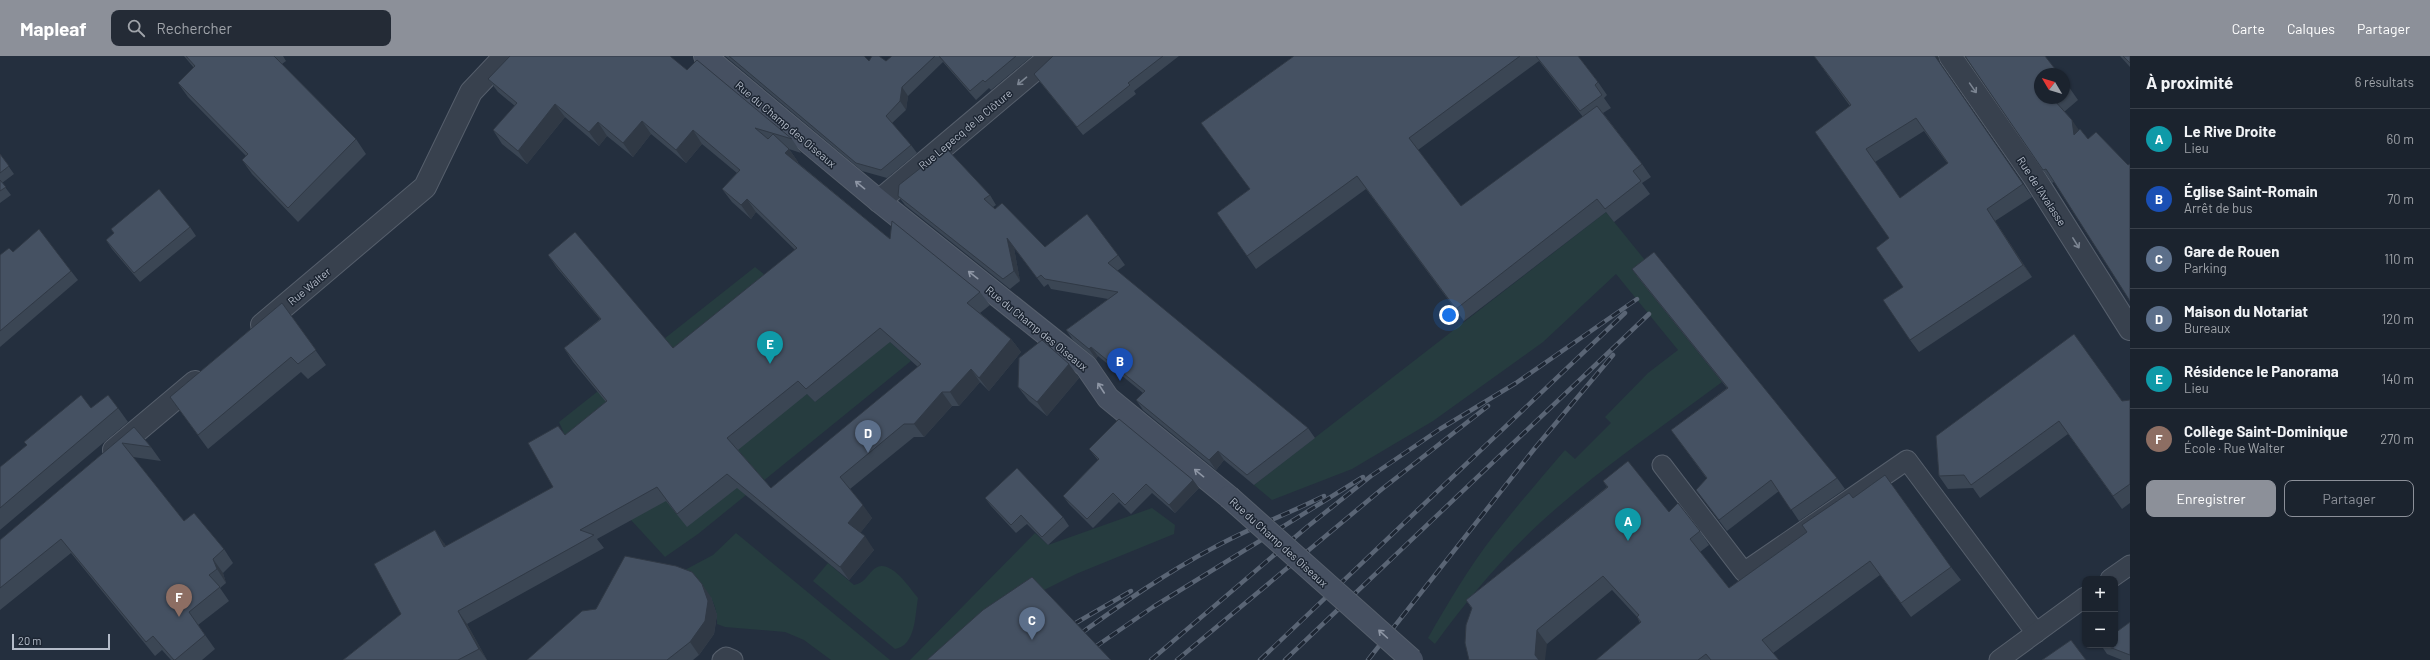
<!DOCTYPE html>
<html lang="fr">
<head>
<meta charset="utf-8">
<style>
  body { margin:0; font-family:Barlow,sans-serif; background:#242b36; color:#f1f3f6 }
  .controls { position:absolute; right:12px; bottom:12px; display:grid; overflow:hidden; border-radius:8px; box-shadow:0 1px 3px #0004 }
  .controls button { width:36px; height:36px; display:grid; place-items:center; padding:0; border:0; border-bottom:1px solid #39404a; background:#1b232e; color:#f1f3f6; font:20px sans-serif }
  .compass { position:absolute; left:2034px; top:12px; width:36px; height:36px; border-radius:50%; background:#1b232e; box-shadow:0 1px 3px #0004; rotate:308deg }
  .scale { position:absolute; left:12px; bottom:10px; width:98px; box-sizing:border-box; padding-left:4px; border:2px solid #b4bcc9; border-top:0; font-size:11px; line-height:14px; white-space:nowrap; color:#b4bcc9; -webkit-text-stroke:3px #1d2633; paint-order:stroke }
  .you { position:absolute; left:1449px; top:259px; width:14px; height:14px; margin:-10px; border:3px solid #fff; border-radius:50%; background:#1a73e8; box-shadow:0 0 0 6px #1a73e833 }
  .badge { display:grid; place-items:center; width:26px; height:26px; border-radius:50%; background:#8c9099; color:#fff; font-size:13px; font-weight:700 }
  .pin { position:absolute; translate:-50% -33px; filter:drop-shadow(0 1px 2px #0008) }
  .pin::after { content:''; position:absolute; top:21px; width:14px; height:12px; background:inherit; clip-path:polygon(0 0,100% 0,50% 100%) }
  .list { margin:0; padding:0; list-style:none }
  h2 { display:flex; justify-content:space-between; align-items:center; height:52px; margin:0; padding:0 16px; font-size:17px }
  h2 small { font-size:13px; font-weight:400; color:#a0a4aa }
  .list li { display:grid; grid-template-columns:26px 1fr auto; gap:12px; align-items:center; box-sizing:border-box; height:60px; padding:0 16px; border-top:1px solid #39404a }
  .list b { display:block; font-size:15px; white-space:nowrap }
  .list p { margin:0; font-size:13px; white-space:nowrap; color:#a0a4aa }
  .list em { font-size:13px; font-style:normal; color:#a0a4aa }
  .actions { display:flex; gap:8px; padding:12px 16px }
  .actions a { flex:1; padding:9px 0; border:1px solid #8c9099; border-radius:8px; text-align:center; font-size:14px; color:#8c9099 }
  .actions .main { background:#8c9099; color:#fff }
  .icon { flex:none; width:22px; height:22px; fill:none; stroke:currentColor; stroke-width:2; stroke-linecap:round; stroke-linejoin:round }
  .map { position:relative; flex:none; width:2130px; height:604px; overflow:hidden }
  header { display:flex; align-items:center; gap:24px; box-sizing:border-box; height:56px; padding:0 20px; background:#8c9099; color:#fff }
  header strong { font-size:19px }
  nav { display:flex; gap:22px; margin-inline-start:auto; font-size:14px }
  .search { width:280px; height:36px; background:#242b36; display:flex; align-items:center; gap:10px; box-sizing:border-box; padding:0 14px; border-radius:8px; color:#a0a4aa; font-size:15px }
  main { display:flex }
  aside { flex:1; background:#1b232e }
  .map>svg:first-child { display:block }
</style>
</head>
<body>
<header>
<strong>Mapleaf</strong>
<div class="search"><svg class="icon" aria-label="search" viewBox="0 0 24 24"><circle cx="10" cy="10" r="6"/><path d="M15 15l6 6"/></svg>Rechercher</div>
<nav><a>Carte</a><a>Calques</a><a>Partager</a></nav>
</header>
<main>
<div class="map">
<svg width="2130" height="604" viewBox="0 0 2130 604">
  <rect width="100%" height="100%" fill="#242f3e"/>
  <g fill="#263c3f">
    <path d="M1606 156 1653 214 1640 224 1722 326C1662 371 1598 414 1542 465 1502 502 1467 544 1435 588L1428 582C1448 547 1469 511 1494 479 1517 450 1541 422 1565 394L1575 403 1611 367 1605 361 1648 317 1678 294 1616 218 1543 286 1433 365 1352 413 1272 444 1254 429Z"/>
    <path d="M755 211 777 229 728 385 807 338 815 346 873 299 880 277 911 305 698 478 665 501 631 464 567 384 559 366Z"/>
    <path d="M1152 452 1175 469 1174 478 1076 518 1042 535 954 604H910L1035 477 1048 489Z"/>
    <path d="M736 477 890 604H831L804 584 785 576 725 571 717 568C718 540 702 530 681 516L713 499Z"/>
    <path d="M828 507 854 529C864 527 866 521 873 514 888 499 909 531 918 542 915 558 916 590 895 593L813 525Z"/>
  </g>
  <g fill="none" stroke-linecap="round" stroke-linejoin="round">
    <defs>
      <g id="lane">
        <path d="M1662 409 1744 516 1907 404 2036 577"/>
        <path d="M2110 523 2130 509"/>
        <path d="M722 604 726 601 733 604"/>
        <path d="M1999 604 2085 541"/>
      </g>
      <g id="street">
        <path d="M1950 0 2034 121 2130 273"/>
        <path d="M879 145 1051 0"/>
        <path d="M262 269 425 131 471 36 505 0"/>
        <path d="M114 394 195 326"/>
      </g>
      <path id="secondary" d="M705 0 879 145 1086 310 1108 342 1229 441"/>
    </defs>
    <use href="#lane" stroke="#565f6c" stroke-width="21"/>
    <use href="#street" stroke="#565f6c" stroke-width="24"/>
    <use href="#secondary" stroke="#565f6c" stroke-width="24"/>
    <use href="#lane" stroke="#38414e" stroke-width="19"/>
    <use href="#street" stroke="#38414e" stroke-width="22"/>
    <use href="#secondary" stroke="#465061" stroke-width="22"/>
    <defs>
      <g id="rail">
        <path d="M1074 568 1131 535"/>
        <path d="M1080 578C1123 547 1166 517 1213 492 1249 472 1288 458 1324 440"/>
        <path d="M1095 591 1153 551 1363 421"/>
        <path d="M1151 604 1307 471 1371 420 1440 373 1516 327 1637 243"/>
        <path d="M1177 604 1382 433 1488 350"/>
        <path d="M1260 604 1625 257"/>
        <path d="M1285 604 1649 258"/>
        <path d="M1368 604 1535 392 1613 299"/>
      </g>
    </defs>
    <use href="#rail" stroke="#5a6575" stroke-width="4.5"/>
    <use href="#rail" stroke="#1d2633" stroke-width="3" stroke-dasharray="9" stroke-linecap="butt"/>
    <defs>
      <path id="secondary-bridge" d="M1229 441 1412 604"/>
    </defs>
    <use href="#secondary-bridge" stroke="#565f6c" stroke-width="24" stroke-linecap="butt"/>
    <use href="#secondary-bridge" stroke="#465061" stroke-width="22"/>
  </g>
  <g fill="#3b4654" fill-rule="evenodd">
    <path d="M184 0H283L286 5 282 8 356 83 366 98 298 166 252 118 242 104 246 100 188 41 178 27 194 12Z"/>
    <path d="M725 0H864L869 5H886L892 0H1032L991 34 989 32 976 44 943 6 908 40 906 54 892 67 911 89 917 97 887 122 862 115Z"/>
    <path d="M1053 0H1179L1134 35 1136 38 1083 79 1040 26 1034 18Z"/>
    <path d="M1294 0H1578L1598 26 1607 39 1604 42 1611 52 1603 57 1642 108 1651 121 1642 127 1650 138 1614 166 1606 156 1464 265 1366 133 1256 213 1217 157 1250 133 1201 67ZM1539 5 1583 61 1461 150 1418 94Z"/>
    <path d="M1814 0H1938L1940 7 2032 141 1995 165 2032 221 1919 296 1910 284 1903 231 1889 182 1850 50ZM1924 75 1948 108 1900 142 1875 106Z"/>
    <path d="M1965 0 2040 42H2064V24L2078 44 2064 56 2130 245 2054 126 2052 127Z"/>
    <path d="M2120 0H2130V11Z"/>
    <path d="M687 14 792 83 801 97 789 93 798 106V107L890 183 980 236 990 249 980 257 1011 283 1021 296 989 335 980 326 959 350H952L924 381H914L850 433 872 462 860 477 874 494 849 524 737 432 687 471 666 445 597 483 604 492 467 568 487 604H343L401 558 444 487 446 490 553 431 565 379 606 346 573 306 564 292 600 263 557 212 548 199 673 292 795 194 756 156 751 163 732 146 722 133 737 117 702 88 686 107 651 78 633 101 607 80 599 90 565 61 527 108 502 88 493 74 515 50 498 36 488 23ZM890 286 918 311 771 432 738 394 807 338 815 346Z"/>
    <path d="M0 98 14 118 2 127 11 139 0 147Z"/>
    <path d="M990 139 996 149 993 151 1045 191 1118 199 1125 209 1117 215 1308 372 1315 382 1254 429 1224 404 1216 414 1143 354 1136 344 1143 337 1098 300 1096 303 1073 284 1066 274 1108 243 1051 233 1048 228 1044 231 1014 192 1020 225 1010 233 905 149 898 140Z"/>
    <path d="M190 171 196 180 140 226 112 193 106 184 114 177 111 173Z"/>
    <path d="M13 196 71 215 78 224 0 291V199Z"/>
    <path d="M1632 213 1837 422 1845 433 1799 465 1779 435 1727 475 1696 434 1707 423 1671 374 1727 332 1640 224Z"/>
    <path d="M282 247 326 309 308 323 301 316 208 393 170 341Z"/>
    <path d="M1069 308 1079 322 1047 360 1029 345 1018 331Z"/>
    <path d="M2130 344V447L2122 453 2068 378 1980 442 1973 432 1948 433 1939 420 1936 380Z"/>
    <path d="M91 352H118L128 366 0 474V411Z"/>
    <path d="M134 371 151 391 161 405 133 401 184 465 224 493 233 507 223 517 226 527 220 532 229 545 198 569 215 593 202 604H171L162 594 155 600 71 497 0 554V484Z"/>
    <path d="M1089 393 1193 424 1199 432 1175 457 1152 437 1131 458 1119 446 1093 472 1069 448 1063 440 1098 404Z"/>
    <path d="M1603 425 1669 456 1700 475 1709 489 1700 496 1729 532 1853 442 1951 511 1961 524 1911 561 1880 519 1773 597 1779 604H1596L1640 567 1637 561 1612 534 1547 588 1472 553 1466 544 1607 431Z"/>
    <path d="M985 442 1063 461 1069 470 1048 489 1027 468 1016 477 991 450Z"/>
    <path d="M711 541 717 559 714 578 699 599 693 604H527Z"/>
    <path d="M2130 566V604H2122L2107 598 2101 589H2115Z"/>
  </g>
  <g fill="#303945">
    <path d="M1935 0H1938L1940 7 2032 141Z"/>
    <path d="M902 31 908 40 906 54 900 45Z"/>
    <path d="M555 48 565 61 527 108 518 95Z"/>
    <path d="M2072 64 2081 77 2074 79Z"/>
    <path d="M642 65 651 78 633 101 623 87Z"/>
    <path d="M598 66 607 80 599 90 589 76Z"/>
    <path d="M693 74 702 88 686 107 676 94Z"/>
    <path d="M789 93 798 106 795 110 785 97Z"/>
    <path d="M747 143 756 156 751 163 741 149Z"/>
    <path d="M1987 153 1995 165 2032 221 2023 209Z"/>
    <path d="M1007 182 1014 192 1020 225 1014 215Z"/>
    <path d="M1011 283 1021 296 989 335 979 322Z"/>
    <path d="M1091 291 1098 300 1096 303 1089 293Z"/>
    <path d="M1069 308 1079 322 1047 360 1037 346Z"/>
    <path d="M971 313 980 326 959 350 950 336Z"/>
    <path d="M942 336 952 350 924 381 914 368Z"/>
    <path d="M1218 395 1224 404 1216 414 1209 404Z"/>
    <path d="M1193 424 1199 432 1175 457 1169 449Z"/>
    <path d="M863 449 872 462 858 480 848 467Z"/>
    <path d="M435 474 444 487 454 504 444 491Z"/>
    <path d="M865 480 874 494 849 524 840 511Z"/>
    <path d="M213 503 223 517 226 527 217 513Z"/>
    <path d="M702 528 711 541 717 559 714 578 699 599 690 586Z"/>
    <path d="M458 555 467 568 487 604 479 593Z"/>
    <path d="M1537 574 1547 588 1545 604H1538L1535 599Z"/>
  </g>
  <g fill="#455162" stroke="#303945" fill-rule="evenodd">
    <path d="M186 0H274L356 83 288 152 242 104 248 98 178 27 195 10Z"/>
    <path d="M510 0H670L687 14 697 4 792 83 755 72 768 83 773 78 789 93 785 97 890 183 892 165 980 236 967 247 1011 283 979 322 971 313 950 336H942L914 368H904L840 421 863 449 848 467 865 480 840 511 727 418 677 458 657 431 580 474 594 479 458 555 479 593 458 604H343L401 558 374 508 435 474 444 491 553 431 528 387 558 370 565 379 607 345 564 292 601 263 548 199 575 176 673 292 797 192 747 143 741 149 722 133 740 114 693 74 676 94 642 65 623 87 598 66 589 76 555 48 518 95 493 74 517 47 488 23ZM880 272 921 308 771 432 727 382 798 325 806 333Z"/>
    <path d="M729 0H864L869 5 872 0H879L886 5 892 0H935L902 31 900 45 886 60 911 89 881 114 856 107Z"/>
    <path d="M939 0H1016L985 26 983 24 970 35Z"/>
    <path d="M1053 0H1163L1128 27 1130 29 1077 71 1034 18Z"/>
    <path d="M1294 0H1520L1409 82 1461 150 1597 50 1642 108 1633 115 1641 125 1605 153 1597 143 1456 253 1357 120 1247 200 1217 157 1250 133 1201 67Z"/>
    <path d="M1536 0H1578L1598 26 1595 29 1602 39 1580 55Z"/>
    <path d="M1814 0H1935L2023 128 1987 153 2023 209 1910 284 1883 244 1903 231 1876 192 1889 182 1815 76 1851 49ZM1916 62 1948 107 1900 142 1866 93Z"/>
    <path d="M1965 0H2045L2059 18H2040V42H2056L2054 44 2072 64 2074 79 2080 73 2088 83 2096 76 2128 109 2130 108V245L2046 113 2043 114Z"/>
    <path d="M2123 0H2130V7Z"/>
    <path d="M2064 24 2069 31 2064 36Z"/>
    <path d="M946 92 990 139 984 143 995 153 1002 147 1045 191 1087 158 1118 199 1108 207 1308 372 1247 419 1218 395 1209 404 1136 344 1145 335 1091 291 1089 293 1066 274 1118 236 1045 223 1041 219 1037 222 1007 182 1014 215 1003 223 898 140 899 129Z"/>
    <path d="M0 98 9 110 0 117Z"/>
    <path d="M0 124 6 131 0 135Z"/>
    <path d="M159 133 190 171 134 217 106 184 114 177 111 173Z"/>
    <path d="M39 173 71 215 0 275V199L9 192 13 196Z"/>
    <path d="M1654 196 1837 422 1791 454 1771 424 1719 464 1696 434 1707 422 1671 374 1728 332 1632 213Z"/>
    <path d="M282 247 316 294 298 308 291 301 198 379 170 341Z"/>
    <path d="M2074 278 2122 345 2130 344V428L2113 440 2059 365 1971 429 1964 419 1939 420 1936 380Z"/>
    <path d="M1042 284 1069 308 1037 346 1018 331 1019 302Z"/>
    <path d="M81 339 91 352 108 339 118 352 0 452V411L27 389 24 386Z"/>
    <path d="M1119 363 1193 424 1169 449 1146 428 1125 449 1113 437 1087 463 1063 440 1099 403 1089 393Z"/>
    <path d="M134 371 151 391 122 387 184 465 194 457 224 493 213 503 217 513 209 519 220 531 189 556 205 579 175 604H174L153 580 146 586 61 483 0 532V484Z"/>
    <path d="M1628 405 1669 456 1678 447 1700 475 1690 483 1729 532 1807 476 1802 469 1849 437 1853 442 1885 419 1951 511 1901 547 1870 505 1762 584 1779 604H1711L1706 598 1698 604H1596L1641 566 1637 561 1639 559 1603 520 1537 574 1535 599 1539 604H1469L1465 587 1466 569 1472 552 1466 544 1608 431 1603 425Z"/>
    <path d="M1017 412 1063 461 1042 481 1021 459 1011 469 985 442Z"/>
    <path d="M625 500 676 510 692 516 702 528 708 545 705 565 690 586 667 604H527L582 555 596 553Z"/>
    <path d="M1032 521 1111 604H927L937 595 983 554Z"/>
    <path d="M2130 566V599L2104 589H2115V577Z"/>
    <path d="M2071 584 2086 604H2042Z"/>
  </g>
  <defs><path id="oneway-shaft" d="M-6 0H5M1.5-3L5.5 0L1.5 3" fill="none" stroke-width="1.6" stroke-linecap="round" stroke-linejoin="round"/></defs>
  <g stroke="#7c8592">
    <use href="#oneway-shaft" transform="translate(1022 25) rotate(140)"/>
    <use href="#oneway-shaft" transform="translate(1973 32) rotate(55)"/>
    <use href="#oneway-shaft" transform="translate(2076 187) rotate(58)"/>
  </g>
  <g stroke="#8e96a5">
    <use href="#oneway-shaft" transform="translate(860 129) rotate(-141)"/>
    <use href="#oneway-shaft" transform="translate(973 219) rotate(-142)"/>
    <use href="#oneway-shaft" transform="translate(1101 332) rotate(-123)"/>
    <use href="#oneway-shaft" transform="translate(1199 417) rotate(-141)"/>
    <use href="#oneway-shaft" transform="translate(1383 578) rotate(-138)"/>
  </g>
  <g text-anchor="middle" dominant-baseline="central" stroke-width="3" stroke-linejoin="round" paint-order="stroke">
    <g font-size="11" fill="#b4bcc9" stroke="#1d2633">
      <text transform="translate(786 68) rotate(40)">Rue du Champ des Oiseaux</text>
      <text transform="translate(965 73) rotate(-40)">Rue Lepecq de la Clôture</text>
      <text transform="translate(2042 135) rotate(57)">Rue de l'Avalasse</text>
      <text transform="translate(309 230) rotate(-40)">Rue Walter</text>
      <text transform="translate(1037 272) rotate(39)">Rue du Champ des Oiseaux</text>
      <text transform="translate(1279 486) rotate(42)">Rue du Champ des Oiseaux</text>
    </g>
  </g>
</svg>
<div class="controls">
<button>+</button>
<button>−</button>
</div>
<svg class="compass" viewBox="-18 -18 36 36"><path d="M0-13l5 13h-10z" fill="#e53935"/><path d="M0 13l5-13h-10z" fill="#a0a4aa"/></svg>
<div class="scale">20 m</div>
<div class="you"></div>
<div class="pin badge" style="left:1628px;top:485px;background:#0f9aa8">A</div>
<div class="pin badge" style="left:1120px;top:325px;background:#1a4fb4">B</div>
<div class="pin badge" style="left:1032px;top:584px;background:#5c6f8a">C</div>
<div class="pin badge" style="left:868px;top:397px;background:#5c6f8a">D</div>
<div class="pin badge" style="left:770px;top:308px;background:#0f9aa8">E</div>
<div class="pin badge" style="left:179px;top:561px;background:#8d6e63">F</div>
</div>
<aside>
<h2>À proximité<small>6 résultats</small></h2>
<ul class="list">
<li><span class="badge" style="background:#0f9aa8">A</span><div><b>Le Rive Droite</b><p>Lieu</p></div><em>60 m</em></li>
<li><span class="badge" style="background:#1a4fb4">B</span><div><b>Église Saint-Romain</b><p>Arrêt de bus</p></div><em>70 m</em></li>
<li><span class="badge" style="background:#5c6f8a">C</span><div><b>Gare de Rouen</b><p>Parking</p></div><em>110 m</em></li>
<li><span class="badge" style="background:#5c6f8a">D</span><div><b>Maison du Notariat</b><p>Bureaux</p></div><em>120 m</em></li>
<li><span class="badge" style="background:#0f9aa8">E</span><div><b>Résidence le Panorama</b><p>Lieu</p></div><em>140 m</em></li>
<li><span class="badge" style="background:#8d6e63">F</span><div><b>Collège Saint-Dominique</b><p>École · Rue Walter</p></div><em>270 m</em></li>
</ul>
<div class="actions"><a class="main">Enregistrer</a><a>Partager</a></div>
</aside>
</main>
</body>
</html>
